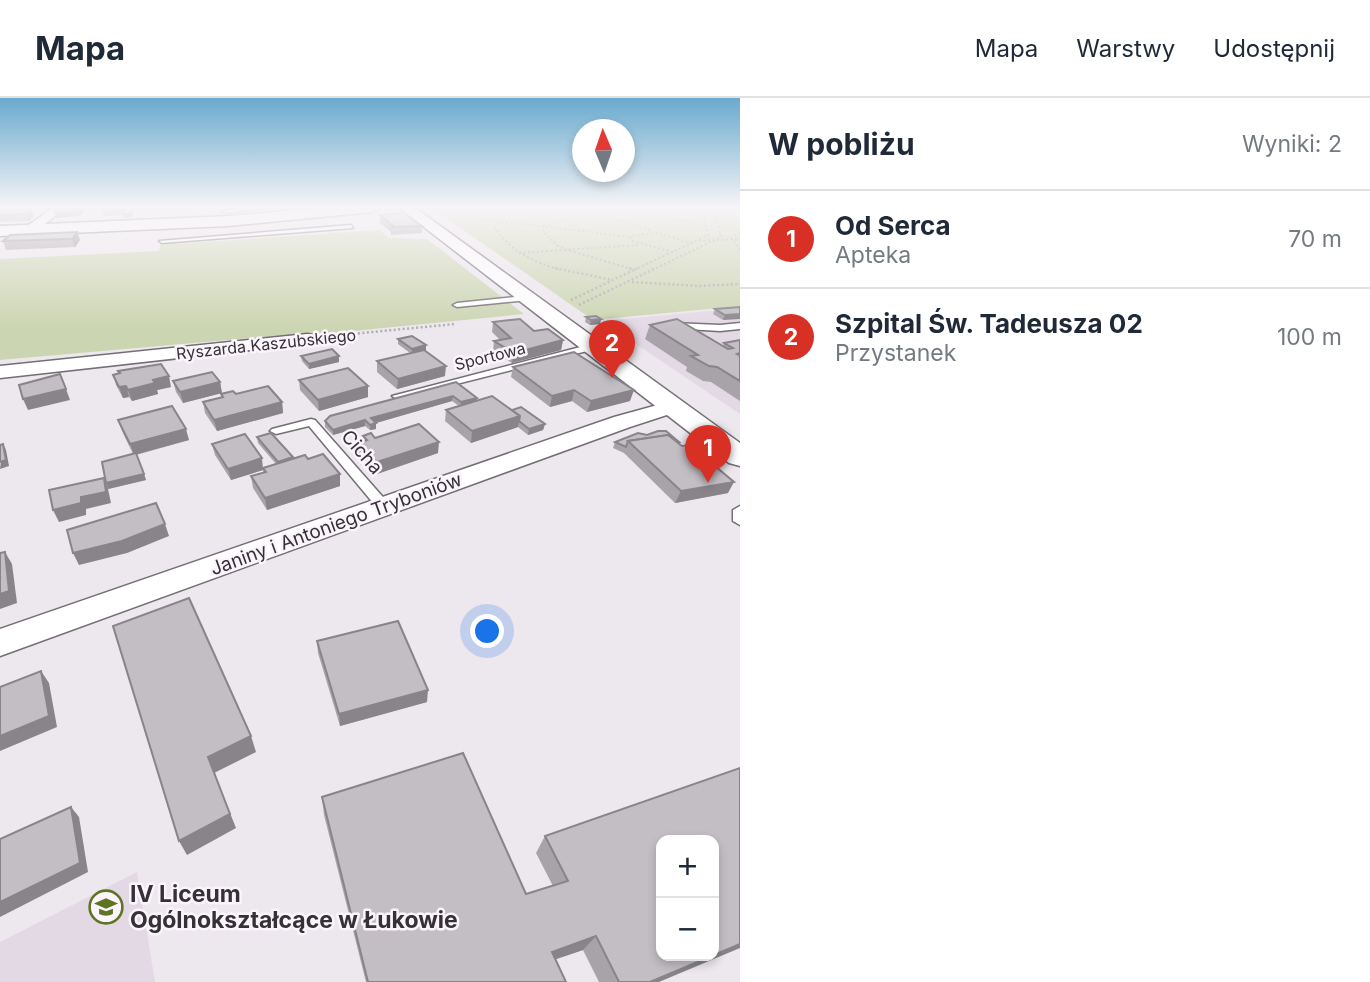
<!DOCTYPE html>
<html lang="pl">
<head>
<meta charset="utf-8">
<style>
  body { margin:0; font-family:Inter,sans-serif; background:#f2f2f3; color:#1f2937 }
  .controls { position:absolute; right:21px; bottom:21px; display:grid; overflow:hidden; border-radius:14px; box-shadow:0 4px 10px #0003 }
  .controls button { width:63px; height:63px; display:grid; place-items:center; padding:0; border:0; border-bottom:2px solid #e0e1e3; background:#fff; color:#1f2937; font:35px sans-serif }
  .compass { position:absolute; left:572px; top:21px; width:63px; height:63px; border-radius:50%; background:#fff; box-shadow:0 4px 10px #0003; rotate:358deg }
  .you { position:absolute; left:488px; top:534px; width:24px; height:24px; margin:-18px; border:5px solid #fff; border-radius:50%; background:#1a73e8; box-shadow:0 0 0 10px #1a73e833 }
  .badge { display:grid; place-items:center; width:46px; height:46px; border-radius:50%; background:#d93025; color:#fff; font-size:23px; font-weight:700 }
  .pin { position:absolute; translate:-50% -58px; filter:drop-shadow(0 2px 4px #0008) }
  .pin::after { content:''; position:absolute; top:37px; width:24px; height:21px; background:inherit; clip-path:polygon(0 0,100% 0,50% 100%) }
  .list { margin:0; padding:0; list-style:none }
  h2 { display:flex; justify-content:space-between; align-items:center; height:91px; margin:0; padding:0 28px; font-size:30px }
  h2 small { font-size:23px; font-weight:400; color:#747a83 }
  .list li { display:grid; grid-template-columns:46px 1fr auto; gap:21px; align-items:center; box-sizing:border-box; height:98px; padding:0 28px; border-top:2px solid #e0e1e3 }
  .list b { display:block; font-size:26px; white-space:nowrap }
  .list p { margin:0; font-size:23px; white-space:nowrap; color:#747a83 }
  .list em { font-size:23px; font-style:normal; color:#747a83 }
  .map { position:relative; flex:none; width:740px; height:884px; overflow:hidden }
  header { display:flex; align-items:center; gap:42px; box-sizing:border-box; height:98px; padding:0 35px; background:#fff; border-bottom:2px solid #e0e1e3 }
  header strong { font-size:33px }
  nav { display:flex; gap:38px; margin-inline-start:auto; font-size:24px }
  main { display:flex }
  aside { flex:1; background:#fff }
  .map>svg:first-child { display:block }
</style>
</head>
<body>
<header>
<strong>Mapa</strong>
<nav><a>Mapa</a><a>Warstwy</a><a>Udostępnij</a></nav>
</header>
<main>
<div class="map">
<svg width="740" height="884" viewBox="0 0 740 884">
  <rect width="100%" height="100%" fill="#ede7ee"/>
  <g fill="#e3d9e5">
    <path d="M740 210V316L602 223Z"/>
    <path d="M137 774 155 884H0V844Z"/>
  </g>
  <g fill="#ccd5b1">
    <path d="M430 109H740V208L593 222Z"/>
    <path d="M380 132 389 140 427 141 524 216 292 239H263L0 262V161L159 153 160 147Z"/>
  </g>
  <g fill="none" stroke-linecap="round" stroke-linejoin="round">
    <defs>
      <g id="service">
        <path d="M253 109H271L225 115 222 113Z"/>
        <path d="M351 127 353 130 162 145 159 143Z"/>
        <path d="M525 198 529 200 528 202 457 209 453 207 457 205Z"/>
        <path d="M673 225 720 227 740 225V231L720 233 670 230V226Z"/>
        <path d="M592 246 597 249 595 251 397 301 392 298Z"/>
        <path d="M311 321 315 322 389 406 391 409 389 412H379L309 328 276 336 270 333 272 331Z"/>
        <path d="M740 408V427L733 423V412Z"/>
      </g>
      <g id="minor">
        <path d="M54 109H66L34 135H26V129Z"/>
        <path d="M307 236 313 237 316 241 313 245 0 280V268Z"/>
        <path d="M672 303 679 305 683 309 679 313 630 329 0 558V531L614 319Z"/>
      </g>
      <path id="tertiary" d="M398 109H414L740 345V368L729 365Z"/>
      <path id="secondary" d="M328 109H381L373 114 228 128 0 138V128L228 118Z"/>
    </defs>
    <use href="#service" stroke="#746e75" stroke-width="3"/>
    <use href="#minor" stroke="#746e75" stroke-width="3"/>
    <use href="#tertiary" stroke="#746e75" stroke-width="3"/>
    <use href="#secondary" stroke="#746e75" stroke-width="3"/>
    <g stroke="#b1acb2" stroke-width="2" stroke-dasharray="2 2.5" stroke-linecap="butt">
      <path d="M514 109 495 129C510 154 534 164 561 172"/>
      <path d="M580 109 593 113"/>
      <path d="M682 109 704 115"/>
      <path d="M724 109V116L729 118"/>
      <path d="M601 116 652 133"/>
      <path d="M704 117 740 121"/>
      <path d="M457 118 631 139"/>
      <path d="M740 134 732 140 740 152"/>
      <path d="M699 143 740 141"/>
      <path d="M673 154 632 143 631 138 656 135 691 145"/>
      <path d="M519 155 639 147"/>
      <path d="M632 171 567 152 558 148 543 134 545 129C597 102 651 116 706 128"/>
      <path d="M634 172 708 137 702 109"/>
      <path d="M652 172 721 139 713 109"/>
    </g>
    <g stroke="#b1acb2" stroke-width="2.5" stroke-dasharray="2 2.5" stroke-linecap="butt">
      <path d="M555 170 612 182"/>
      <path d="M629 170 632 171"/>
      <path d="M632 184 699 188 740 186"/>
      <path d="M571 202 638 170"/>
      <path d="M579 207 656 170"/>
      <path d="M331 238 455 226"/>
    </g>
    <use href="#service" fill="#fff" fill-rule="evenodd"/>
    <use href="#minor" fill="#fff" fill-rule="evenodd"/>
    <use href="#tertiary" fill="#fff" fill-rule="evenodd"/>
    <use href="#secondary" fill="#fff" fill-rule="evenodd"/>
  </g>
  <g fill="#a8a3a9">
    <path d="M103 109H136H134L135 111 132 119 124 120V117L104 118 102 110Z"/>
    <path d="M31 111 34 118 29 123 0 124V114Z"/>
    <path d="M380 117 422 128V135L391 137V134L380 125Z"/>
    <path d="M77 134 80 142 75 149 6 152 3 143Z"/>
    <path d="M740 209 723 222 713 216 715 211Z"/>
    <path d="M586 219 601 221 600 226 590 227 585 224Z"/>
    <path d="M493 224 534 233 563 242 561 252 512 265 493 253 494 243 500 242 492 234Z"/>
    <path d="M650 227 723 248 724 245 740 242V303L711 284 703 283 686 273 687 269 645 241Z"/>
    <path d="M398 241 426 253 445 278 397 291 377 274V263L410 255 398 246Z"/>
    <path d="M301 258 339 264 309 271 302 263Z"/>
    <path d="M513 269 630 303 587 314 572 303 550 309 511 279Z"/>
    <path d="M113 277 171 289 157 292 158 296 132 303 129 299 123 300 116 287Z"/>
    <path d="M299 282 368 299 319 313 300 292Z"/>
    <path d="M173 283 220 284 222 295 183 305 176 294Z"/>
    <path d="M456 284 477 300 476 303 512 312 545 326 543 332 528 337 518 329 471 345 445 323 446 312 459 308 452 303 376 325V331L370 332 365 328 333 337 325 329V323Z"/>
    <path d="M221 296H236L282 304 283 315 217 333 205 315 203 304 221 300Z"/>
    <path d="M118 322 189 342 136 357 146 382 108 391 106 385 133 356 122 333Z"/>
    <path d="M363 338 375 340 438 355 377 376 359 356V345L363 343Z"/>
    <path d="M257 339 293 359V361H308L340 376V388L267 412 253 390 251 378 263 375V372L231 382 215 357 212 346 263 369 276 366 258 345Z"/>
    <path d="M615 344 678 345 728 395 675 405 624 355 613 350Z"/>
    <path d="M317 543 427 604 340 628 318 555Z"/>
    <path d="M322 699 526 796 553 788 536 755 545 738 659 884H599L583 852 555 861 566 884H366L324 717Z"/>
  </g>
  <g fill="#888489">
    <path d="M78 109H84L85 112 80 118 56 120 54 113Z"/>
    <path d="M228 109H263L228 112Z"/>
    <path d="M31 111 34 118 29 123 27 116Z"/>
    <path d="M77 134 80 142 75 149 72 141Z"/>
    <path d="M740 216V221L723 222 725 217Z"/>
    <path d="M601 221 600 226 590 227 591 222Z"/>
    <path d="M563 242 561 252 512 265 514 255Z"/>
    <path d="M426 247V253L412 256V251Z"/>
    <path d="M339 258V264L309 271V266Z"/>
    <path d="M446 268 445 278 397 291 398 281Z"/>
    <path d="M169 278 171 289 157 292 158 296 132 303 128 292 153 282Z"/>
    <path d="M220 284 222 295 183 305 180 294Z"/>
    <path d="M126 288 129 299 123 300 119 289Z"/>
    <path d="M368 288V299L319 313 318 302Z"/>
    <path d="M66 291 70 302 28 312 23 301Z"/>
    <path d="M574 292 572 303 550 309 552 298Z"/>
    <path d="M634 292 630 303 587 314 591 303Z"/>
    <path d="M453 298 452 303 376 325V331L370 332 371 320Z"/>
    <path d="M477 300 476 306 461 310V304Z"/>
    <path d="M282 304 283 315 217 333 214 322Z"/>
    <path d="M520 318 518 329 471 345 472 333Z"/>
    <path d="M365 322V328L333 337V332Z"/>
    <path d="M545 326 543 332 528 337 529 331Z"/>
    <path d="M186 331 189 342 134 357 130 346Z"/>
    <path d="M439 344 438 355 377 376V364Z"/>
    <path d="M3 346 6 352 9 368 0 371Z"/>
    <path d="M262 360 263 372 231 382 228 371Z"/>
    <path d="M144 376 146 382 108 391 106 385Z"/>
    <path d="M340 376V388L267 412 265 400Z"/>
    <path d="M104 380 108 391 111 405 86 411V417L59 424 53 412 81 399Z"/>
    <path d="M734 384 728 395 675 405 681 393Z"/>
    <path d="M165 426 169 438 127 455 79 467 73 455Z"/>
    <path d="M5 454 12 466 17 505 0 511V496Z"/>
    <path d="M41 573 49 585 57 629 0 653V638Z"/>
    <path d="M428 592 427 604 340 628 339 616Z"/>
    <path d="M251 638 256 654 214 675 236 730 187 757 179 743 208 659Z"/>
    <path d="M71 709 79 719 88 774 0 819V804Z"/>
    <path d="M596 838 583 852 542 866 552 854Z"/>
    <path d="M740 846V850L659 884H650Z"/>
  </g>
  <g fill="#c3bdc4" stroke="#888489" stroke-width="2">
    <path d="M57 109H80L78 111 54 113Z"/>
    <path d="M127 109H134L131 116H123Z"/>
    <path d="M31 111 27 116 0 117V114L2 112Z"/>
    <path d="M404 115 422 128 392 129 393 128 380 117Z"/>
    <path d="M77 134 72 141 3 143 10 137Z"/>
    <path d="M740 209V216L725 217 715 211Z"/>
    <path d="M596 218 601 221 591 222 586 219Z"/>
    <path d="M520 221 534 233 548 231 563 242 514 255 494 243 511 240 493 224Z"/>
    <path d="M677 221 728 251 733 250 724 245 740 242V255L737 256 740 258V283L717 269 709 268 691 258 698 257 650 227Z"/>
    <path d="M412 238 426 247 412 251 398 241Z"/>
    <path d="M332 251 339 258 309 266 301 258Z"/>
    <path d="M424 252 446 268 398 281 377 263Z"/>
    <path d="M574 254 634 292 591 303 574 292 552 298 513 269Z"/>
    <path d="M161 266 169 278 153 282 155 285 128 292 126 288 119 289 113 277 120 275 118 273Z"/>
    <path d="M348 270 368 288 318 302 299 282Z"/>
    <path d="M212 274 220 284 180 294 173 283Z"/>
    <path d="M60 276 66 291 23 301 19 287Z"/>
    <path d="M456 284 477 300 461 304 453 298 371 320 376 325 370 327 365 322 333 332 325 323 330 318Z"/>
    <path d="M268 288 282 304 214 322 203 304 223 299 221 296 233 293 236 296Z"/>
    <path d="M492 298 520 318 472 333 446 312Z"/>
    <path d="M172 308 186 331 130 346 118 322Z"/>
    <path d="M521 309 545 326 529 331 519 323 520 318 512 312Z"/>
    <path d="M419 326 439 344 377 364 359 345 367 342 363 338 371 335 375 340Z"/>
    <path d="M658 333H666L679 344H677L668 337 628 343 626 349 615 344 638 335 647 337Z"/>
    <path d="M271 335 293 359 278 364 257 339Z"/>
    <path d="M245 336 262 360 228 371 212 346Z"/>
    <path d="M668 337 682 348 690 347 734 384 681 393 628 343Z"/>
    <path d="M3 346 6 362 0 364V347Z"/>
    <path d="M136 355 144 376 106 385 102 364Z"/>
    <path d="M323 356 340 376 265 400 251 378 266 374 263 370 305 357 308 361Z"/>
    <path d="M104 380 106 394 81 399V405L53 412 49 392Z"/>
    <path d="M156 405 165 426 122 443 73 455 67 432Z"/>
    <path d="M5 454 9 493 0 496V455Z"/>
    <path d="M189 500 251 638 208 659 230 716 179 743 113 528Z"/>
    <path d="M398 523 428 592 339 616 317 543Z"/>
    <path d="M41 573 49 618 0 638V589Z"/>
    <path d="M463 655 526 796 568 783 545 738 740 670V846L714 857V742H661V858H712L650 884H619L596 838 552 854 566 884H368L322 699Z"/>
    <path d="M71 709 80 765 0 804V741Z"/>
  </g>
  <linearGradient id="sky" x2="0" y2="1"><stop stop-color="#69aace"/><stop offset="0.47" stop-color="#f7f4f7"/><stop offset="1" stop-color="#f7f4f7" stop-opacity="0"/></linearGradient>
  <rect width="740" height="232" fill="url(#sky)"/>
  <defs>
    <symbol id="school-ring" viewBox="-11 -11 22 22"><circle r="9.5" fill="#fbf4fc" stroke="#5f7423" stroke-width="1.5"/><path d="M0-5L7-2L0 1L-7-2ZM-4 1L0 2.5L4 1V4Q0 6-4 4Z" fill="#5f7423"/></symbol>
  </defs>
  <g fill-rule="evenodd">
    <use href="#school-ring" x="87" y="790" width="38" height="38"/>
  </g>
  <g text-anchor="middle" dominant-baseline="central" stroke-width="5" stroke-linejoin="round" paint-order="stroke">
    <g font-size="16" fill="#343235" stroke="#fbf4fc">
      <text transform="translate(266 246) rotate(-6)">Ryszarda Kaszubskiego</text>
      <text transform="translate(490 258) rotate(-14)">Sportowa</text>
    </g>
    <g font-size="19" fill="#343235" stroke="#fbf4fc">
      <text transform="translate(362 354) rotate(49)">Cicha</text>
      <text transform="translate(336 426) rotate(-20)">Janiny i Antoniego Tryboniów</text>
    </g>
    <g font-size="23" font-weight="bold" fill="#343235" stroke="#fbf4fc" text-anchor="start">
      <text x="130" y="796">IV Liceum<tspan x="130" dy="26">Ogólnokształcące w Łukowie</tspan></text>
    </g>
  </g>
</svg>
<div class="controls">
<button>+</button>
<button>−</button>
</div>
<svg class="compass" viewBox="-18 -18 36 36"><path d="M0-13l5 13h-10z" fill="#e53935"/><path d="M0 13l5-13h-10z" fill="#747a83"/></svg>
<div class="you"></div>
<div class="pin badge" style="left:708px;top:385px">1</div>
<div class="pin badge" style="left:612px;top:280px">2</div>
</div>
<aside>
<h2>W pobliżu<small>Wyniki: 2</small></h2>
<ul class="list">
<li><span class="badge">1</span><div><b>Od Serca</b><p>Apteka</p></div><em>70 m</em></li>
<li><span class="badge">2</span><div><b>Szpital Św. Tadeusza 02</b><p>Przystanek</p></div><em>100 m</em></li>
</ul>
</aside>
</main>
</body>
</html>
